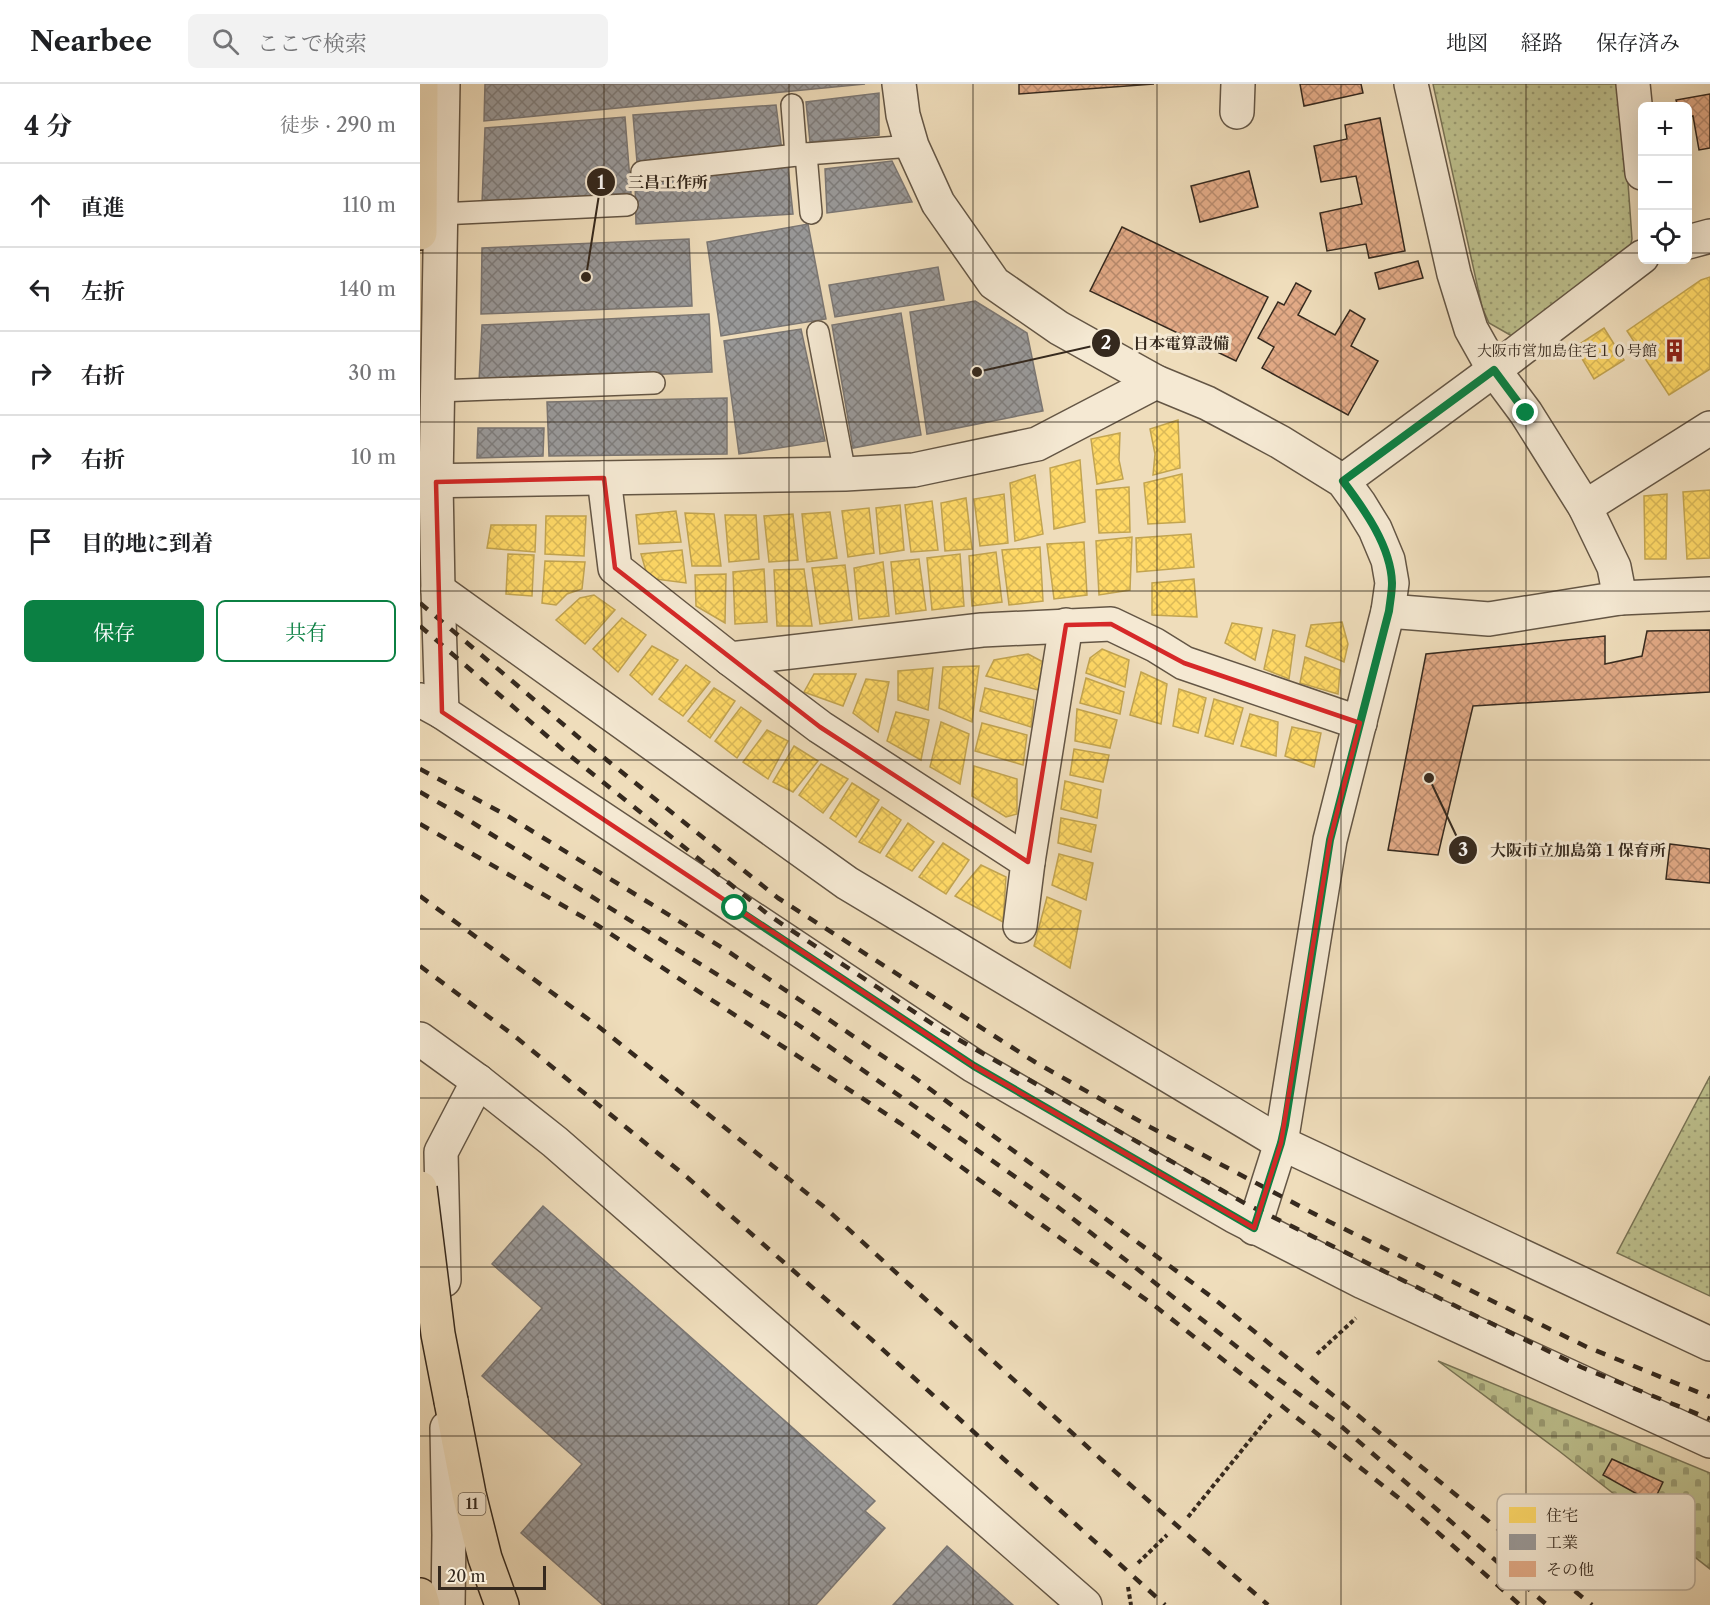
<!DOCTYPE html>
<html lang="ja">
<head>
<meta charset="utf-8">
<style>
  body { margin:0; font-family:"Libre Caslon Text","Noto Serif JP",serif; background:#f2f2f2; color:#202124 }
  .controls { position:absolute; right:18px; top:18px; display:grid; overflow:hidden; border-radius:9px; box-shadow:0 6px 24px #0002 }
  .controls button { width:54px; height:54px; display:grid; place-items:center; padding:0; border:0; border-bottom:2px solid #e0e0e0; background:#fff; color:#202124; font:30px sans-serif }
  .scale { position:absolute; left:18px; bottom:15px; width:108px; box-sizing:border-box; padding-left:6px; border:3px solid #35291e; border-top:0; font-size:16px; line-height:21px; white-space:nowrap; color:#35291e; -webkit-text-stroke:4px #f5e9d3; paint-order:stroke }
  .stop { position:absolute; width:18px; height:18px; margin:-14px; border:4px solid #0b8043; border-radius:50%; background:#fff }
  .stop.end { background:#0b8043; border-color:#fff; box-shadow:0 2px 6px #0008 }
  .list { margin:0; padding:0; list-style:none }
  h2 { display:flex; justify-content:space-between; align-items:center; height:78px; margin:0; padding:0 24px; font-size:26px }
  h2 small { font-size:20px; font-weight:400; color:#757577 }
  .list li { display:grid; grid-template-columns:39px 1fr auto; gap:18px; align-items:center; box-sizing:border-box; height:84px; padding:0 24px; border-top:2px solid #e0e0e0 }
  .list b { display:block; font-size:22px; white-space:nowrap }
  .list em { font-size:20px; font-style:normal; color:#757577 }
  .actions { display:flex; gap:12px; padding:18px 24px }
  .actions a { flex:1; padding:14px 0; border:2px solid #0b8043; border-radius:9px; text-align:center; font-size:21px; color:#0b8043 }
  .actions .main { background:#0b8043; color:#fff }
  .icon { flex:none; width:33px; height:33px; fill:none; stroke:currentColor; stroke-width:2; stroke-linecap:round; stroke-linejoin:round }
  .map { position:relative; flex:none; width:1290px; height:1521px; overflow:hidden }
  header { display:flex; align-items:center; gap:36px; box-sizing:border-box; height:84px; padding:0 30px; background:#fff; border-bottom:2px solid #e0e0e0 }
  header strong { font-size:28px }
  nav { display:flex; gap:33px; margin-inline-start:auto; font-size:21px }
  .search { width:420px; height:54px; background:#f2f2f2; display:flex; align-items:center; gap:15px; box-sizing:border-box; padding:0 21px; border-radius:9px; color:#757577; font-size:22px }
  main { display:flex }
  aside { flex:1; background:#fff }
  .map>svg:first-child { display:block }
</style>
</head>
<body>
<header>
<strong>Nearbee</strong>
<div class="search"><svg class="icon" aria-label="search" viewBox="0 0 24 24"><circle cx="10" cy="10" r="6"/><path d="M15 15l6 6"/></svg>ここで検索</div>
<nav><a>地図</a><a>経路</a><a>保存済み</a></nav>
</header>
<main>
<aside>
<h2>4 分<small>徒歩 · 290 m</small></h2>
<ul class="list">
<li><svg class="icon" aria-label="ahead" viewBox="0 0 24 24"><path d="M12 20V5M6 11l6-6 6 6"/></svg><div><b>直進</b></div><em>110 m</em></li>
<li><svg class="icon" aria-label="left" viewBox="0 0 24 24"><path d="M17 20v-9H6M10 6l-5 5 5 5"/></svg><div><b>左折</b></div><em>140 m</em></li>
<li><svg class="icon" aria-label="right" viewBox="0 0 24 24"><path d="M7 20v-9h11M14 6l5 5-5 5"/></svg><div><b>右折</b></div><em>30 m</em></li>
<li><svg class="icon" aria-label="right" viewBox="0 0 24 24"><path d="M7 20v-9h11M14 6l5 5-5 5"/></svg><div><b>右折</b></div><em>10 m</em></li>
<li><svg class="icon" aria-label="arrive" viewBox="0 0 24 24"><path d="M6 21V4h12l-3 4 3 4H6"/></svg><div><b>目的地に到着</b></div></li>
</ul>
<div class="actions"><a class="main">保存</a><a>共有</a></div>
</aside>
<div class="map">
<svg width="1290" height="1521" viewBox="0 0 1290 1521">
  <defs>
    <pattern id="grass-dots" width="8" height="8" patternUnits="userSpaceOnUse" patternTransform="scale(1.5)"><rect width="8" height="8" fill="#bdc08d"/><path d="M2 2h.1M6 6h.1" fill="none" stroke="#9a9c73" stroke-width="1.8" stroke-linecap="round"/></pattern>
    <pattern id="cemetery-stones" width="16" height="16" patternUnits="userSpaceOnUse" patternTransform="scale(1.5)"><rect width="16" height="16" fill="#bdc08d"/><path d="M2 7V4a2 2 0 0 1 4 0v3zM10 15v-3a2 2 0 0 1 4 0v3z" fill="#9a9c73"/></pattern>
    <pattern id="homes-cross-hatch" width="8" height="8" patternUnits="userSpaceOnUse" patternTransform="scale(1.5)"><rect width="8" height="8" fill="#ffd966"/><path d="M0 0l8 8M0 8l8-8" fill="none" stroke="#dbba58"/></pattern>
    <pattern id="industry-cross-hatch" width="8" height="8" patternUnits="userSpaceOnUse" patternTransform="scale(1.5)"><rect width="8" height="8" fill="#999"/><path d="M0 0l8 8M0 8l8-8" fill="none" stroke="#7e7d7c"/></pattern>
    <pattern id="building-cross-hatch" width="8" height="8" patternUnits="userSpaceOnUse" patternTransform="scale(1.5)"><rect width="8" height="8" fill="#e2aa86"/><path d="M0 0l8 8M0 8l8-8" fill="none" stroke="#b88a6d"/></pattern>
  </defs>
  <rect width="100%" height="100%" fill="#efddbb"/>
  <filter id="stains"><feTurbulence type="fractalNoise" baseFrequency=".00333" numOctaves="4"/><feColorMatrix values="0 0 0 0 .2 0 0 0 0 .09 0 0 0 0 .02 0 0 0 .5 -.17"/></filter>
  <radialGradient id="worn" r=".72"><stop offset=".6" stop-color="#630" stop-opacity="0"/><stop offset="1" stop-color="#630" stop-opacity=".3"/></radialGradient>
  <g fill="url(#grass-dots)" stroke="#797456" stroke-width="1.5">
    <path d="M1013 0H1201L1212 155 1209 168 1092 252 1069 239 1062 223Z"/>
    <path d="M1290 992V1212L1197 1169Z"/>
  </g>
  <path fill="url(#cemetery-stones)" stroke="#797456" stroke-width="1.5" d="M1018 1277 1290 1389V1485L1139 1367Z"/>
  <g fill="url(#homes-cross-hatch)" stroke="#c2a450" stroke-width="1.5">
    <path d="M1290 193V285L1249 311 1207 247 1281 196Z"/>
    <path d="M1184 244 1204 276 1174 295 1155 263Z"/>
    <path d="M758 336 760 384 733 391 735 370 730 345Z"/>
    <path d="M700 349 699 376 703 395 677 400 671 355Z"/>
    <path d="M660 376 665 438 634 445 630 384Z"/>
    <path d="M762 390 765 438 728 440 724 399Z"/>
    <path d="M615 391 623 450 595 457 590 399Z"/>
    <path d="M709 403 710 448 679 449 676 406Z"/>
    <path d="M1290 406V474L1267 475 1263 408Z"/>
    <path d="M584 410 588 459 560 462 554 415Z"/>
    <path d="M1247 410 1246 475H1225L1224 412Z"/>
    <path d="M546 414 552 465 525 467 521 419Z"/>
    <path d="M512 417 518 466 491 468 485 421Z"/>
    <path d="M480 421 484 466 460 470 456 424Z"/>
    <path d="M449 424 454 469 428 473 422 427Z"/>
    <path d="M256 427 261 458 219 460 216 431Z"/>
    <path d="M410 428 417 474 387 478 382 430Z"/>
    <path d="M265 429 294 430 301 482H272Z"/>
    <path d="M373 430 378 476 349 478 344 432Z"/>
    <path d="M305 431H336L339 475 309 478Z"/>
    <path d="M126 432H166L164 472 125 470Z"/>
    <path d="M71 441H116L115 468 67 464Z"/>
    <path d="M771 450 774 483 717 488 716 454Z"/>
    <path d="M712 453 710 506 679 511 676 457Z"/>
    <path d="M664 458 667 511 634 515 627 460Z"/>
    <path d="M620 463 623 517 589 521 582 466Z"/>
    <path d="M262 466 266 499 228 494 221 470Z"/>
    <path d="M576 468 582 518 552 522 549 472Z"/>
    <path d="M88 470 114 471 112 512 86 510Z"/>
    <path d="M540 470 544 522 512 526 507 474Z"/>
    <path d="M499 475 506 526 476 530 471 478Z"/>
    <path d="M125 477 165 478 162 505 147 510 136 521 122 519Z"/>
    <path d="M463 478 469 532 439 535 434 484Z"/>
    <path d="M425 481 432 536 400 540 392 484Z"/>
    <path d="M344 485 347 538 315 540 313 488Z"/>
    <path d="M384 485 392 542H357L354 486Z"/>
    <path d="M306 490 305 539 276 522 275 491Z"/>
    <path d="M774 495 777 533 732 531V499Z"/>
    <path d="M174 511 195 526 165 560 136 536 160 514Z"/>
    <path d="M202 534 226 551 198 588 173 565Z"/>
    <path d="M922 538 928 560 924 578 886 562 891 541Z"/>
    <path d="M812 539 842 544 835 576 805 559Z"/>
    <path d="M853 546 875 551 869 595 844 585Z"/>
    <path d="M232 562 258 576 232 611 210 591Z"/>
    <path d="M682 565 709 576 705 603 666 589 670 574Z"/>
    <path d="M608 570 625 579 622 607 566 592 574 576Z"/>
    <path d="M885 573 920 586 918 610 880 599Z"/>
    <path d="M266 581 290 598 263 632 239 615Z"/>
    <path d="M559 582 552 638 519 624 523 583Z"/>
    <path d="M513 584 508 626 478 616V587Z"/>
    <path d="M721 588 747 600 741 640 710 631Z"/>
    <path d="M394 590H436L423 622 384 608Z"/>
    <path d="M666 594 704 608 700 630 660 619Z"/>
    <path d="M446 595 469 598 458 648 433 629Z"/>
    <path d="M294 604 315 617 290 654 268 637Z"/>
    <path d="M565 604 614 616 611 643 560 627Z"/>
    <path d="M759 605 786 614 778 649 753 642Z"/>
    <path d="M794 615 823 624 813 660 785 652Z"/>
    <path d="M321 623 341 637 317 674 295 657Z"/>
    <path d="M657 625 697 636 690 664 655 657Z"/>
    <path d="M476 628 509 636 501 676 467 657Z"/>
    <path d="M830 630 858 638 856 672 821 662Z"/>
    <path d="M521 638 549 650 540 700 510 683Z"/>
    <path d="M562 639 607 651 603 681 555 667Z"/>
    <path d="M872 643 901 649 894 683 865 672Z"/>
    <path d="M347 646 368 657 348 695 323 678Z"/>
    <path d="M374 662 398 677 373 708 353 698Z"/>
    <path d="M654 665 689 671 683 698 650 691Z"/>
    <path d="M401 680 428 695 403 729 379 711Z"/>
    <path d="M554 682 597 695V730L586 733 552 712Z"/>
    <path d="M645 697 681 706 677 734 641 725Z"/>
    <path d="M432 699 459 716 436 753 410 734Z"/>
    <path d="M462 723 481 736 460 769 439 758Z"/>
    <path d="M641 734 676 741 671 768 638 759Z"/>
    <path d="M488 739 514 758 492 787 466 772Z"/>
    <path d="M523 759 549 776 526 810 499 793Z"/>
    <path d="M639 770 673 779 666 816 632 801Z"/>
    <path d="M561 781 586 793 583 838 535 812Z"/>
    <path d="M627 813 661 827 650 884 614 862Z"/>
  </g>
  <g fill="url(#industry-cross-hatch)" stroke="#7b7774" stroke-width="1.5">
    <path d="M65 0H445L64 37Z"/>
    <path d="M459 9V51L390 58 386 18Z"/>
    <path d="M356 21 362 67 217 78 213 31Z"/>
    <path d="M205 33 211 109 62 119 65 44Z"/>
    <path d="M472 77 492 118 407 129 405 85Z"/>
    <path d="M368 83 373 130 216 140 215 96Z"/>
    <path d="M388 140 406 235 301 252 287 158Z"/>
    <path d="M269 155 272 222 61 230 62 164Z"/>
    <path d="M518 183 524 216 415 233 409 201Z"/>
    <path d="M555 217 607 249 623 327 507 350 490 228Z"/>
    <path d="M481 229 501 351 433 364 412 241Z"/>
    <path d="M289 230 292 288 59 298 62 241Z"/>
    <path d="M381 245 405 357 319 370 304 257Z"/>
    <path d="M307 314V370L129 372 127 318Z"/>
    <path d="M58 344H124L123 372 57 374Z"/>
    <path d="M123 1122 455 1417 445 1427 465 1444 396 1521H183L101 1449 162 1380 62 1292 122 1224 72 1180Z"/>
    <path d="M527 1462 593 1521H473Z"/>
  </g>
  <g fill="url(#building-cross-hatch)" stroke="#35291e" stroke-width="1.5">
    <path d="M599 0H734L599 10Z"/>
    <path d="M880 0H941L943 9 884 22Z"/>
    <path d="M1290 10V64L1279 66 1273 32 1268 33V22H1258L1256 16Z"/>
    <path d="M960 34 985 167 949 174 946 160 907 167 900 129 942 120 936 92 901 98 894 62 927 55 925 41Z"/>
    <path d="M829 87 838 123 780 138 771 102Z"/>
    <path d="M702 143 848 213 816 277 670 207Z"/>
    <path d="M998 177 1003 194 959 205 955 189Z"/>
    <path d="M876 199 891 207 878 231 915 251 930 226 945 235 931 262 958 277 928 331 842 284 854 263 838 254 858 218 864 221Z"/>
    <path d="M1290 546V608L1053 622 1018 771 968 766 1006 570 1185 552V580L1222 572 1227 547Z"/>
    <path d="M1250 760 1290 765V799L1246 795Z"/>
    <path d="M1192 1375 1243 1398 1233 1419 1183 1391Z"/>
  </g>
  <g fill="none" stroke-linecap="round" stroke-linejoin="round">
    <defs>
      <g id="service">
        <path d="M372 21 376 71"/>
        <path d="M386 70 391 129"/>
        <path d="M222 88 386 70 492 62"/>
        <path d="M20 130 207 121"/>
        <path d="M398 248 425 390"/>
        <path d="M17 307 234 299"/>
      </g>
      <g id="minor">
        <path d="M479 0 483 31 492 62 518 119 574 199 639 244 736 298 787 319 821 337 860 358 923 397 939 419 955 445 968 476 972 499 968 527 910 756 861 1059 834 1144"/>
        <path d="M991 0 1034 190 1051 245 1074 286 1106 329 1165 423 1194 483 1200 514"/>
        <path d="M1213 0 1222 89"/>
        <path d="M817 28 818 0"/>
        <path d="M1268 158 1290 152"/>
        <path d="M184 394 195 484 310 575 562 546 691 540 735 561 764 579 940 639"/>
        <path d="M0 397 425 390 494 386 617 360 736 298"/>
        <path d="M923 397 1074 286 1222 173"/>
        <path d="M1165 423 1290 344"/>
        <path d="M18 506 427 799 861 1059 1290 1260"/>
        <path d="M968 527 1069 535 1200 514 1290 510"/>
        <path d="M310 575 400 643 608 778 600 842"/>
        <path d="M0 616 22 628 554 982 814 1132 943 1198 1290 1357"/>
        <path d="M22 628 18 506 16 398 23 0"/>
        <path d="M608 778 646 541"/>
        <path d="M0 955 58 997 135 1058 665 1521"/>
        <path d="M24 1196 21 1068 58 997"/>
        <path d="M27 1344 29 1451 28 1521"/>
      </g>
      <path id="primary" d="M0 149 1 0"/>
      <g id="motorway">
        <path d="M31 1317 49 1410 65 1474 82 1521"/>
        <path d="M0 1511 3 1521"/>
      </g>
    </defs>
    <use href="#service" stroke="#645645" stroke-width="24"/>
    <use href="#minor" stroke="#645645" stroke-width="36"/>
    <use href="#primary" stroke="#35291e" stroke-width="36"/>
    <use href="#motorway" stroke="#35291e" stroke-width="36"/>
    <g stroke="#35291e" stroke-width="4" stroke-dasharray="4.5 3" stroke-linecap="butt">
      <path d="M897 1270 936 1234"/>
      <path d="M768 1433 852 1329"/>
      <path d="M718 1479 747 1451"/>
      <path d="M708 1503 711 1521"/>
    </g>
    <use href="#service" stroke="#f5e9d3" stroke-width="21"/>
    <use href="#minor" stroke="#f5e9d3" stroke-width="33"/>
    <use href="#primary" stroke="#efddbb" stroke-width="33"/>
    <use href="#motorway" stroke="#efddbb" stroke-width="33"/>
    <g stroke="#35291e" stroke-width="4.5" stroke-dasharray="10 10" stroke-linecap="butt">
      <path d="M0 519 157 652 358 814 615 978 730 1043 908 1137 1167 1263 1290 1313"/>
      <path d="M0 542 149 671 350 832 520 945 826 1120 1161 1283 1290 1335"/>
      <path d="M0 685 86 731 306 866 495 994 793 1214 1172 1521"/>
      <path d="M0 708 37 729 377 940 634 1120 853 1291 914 1336 1127 1521"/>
      <path d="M0 740 177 841 480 1039 735 1222 980 1415 1100 1521"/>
      <path d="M0 812 179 943 403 1122 683 1377 848 1521"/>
      <path d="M0 882 92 950 268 1094 451 1255 745 1521"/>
    </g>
    <defs>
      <path id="motorway-bridge" d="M0 1104 18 1250 31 1317"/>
    </defs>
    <use href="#motorway-bridge" stroke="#35291e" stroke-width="36" stroke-linecap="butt"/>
    <use href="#motorway-bridge" stroke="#efddbb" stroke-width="33"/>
  </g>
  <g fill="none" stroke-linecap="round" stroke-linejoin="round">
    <path stroke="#0b8043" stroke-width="8" d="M315 824 554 982 834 1144 861 1059 865 1041 910 756 969 527C970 518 972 508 972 499 971 462 944 425 923 397L1074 286 1106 329"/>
  </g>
  <path fill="none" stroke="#d62828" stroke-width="4.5" stroke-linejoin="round" d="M184 394 195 484 400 643 608 778 646 541 691 540 764 579 940 639 910 756 861 1059 834 1144 554 982 22 628 16 398Z"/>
  <path fill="none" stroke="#35291e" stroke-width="1.5" stroke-opacity="0.55" d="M184 0V1521M369 0V1521M553 0V1521M737 0V1521M921 0V1521M1106 0V1521M0 169H1222M1268 169H1290M0 338H1290M0 507H1290M0 676H1290M0 845H1290M0 1014H1290M0 1183H1290M0 1352H1290"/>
  <defs>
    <symbol id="building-bare" viewBox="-9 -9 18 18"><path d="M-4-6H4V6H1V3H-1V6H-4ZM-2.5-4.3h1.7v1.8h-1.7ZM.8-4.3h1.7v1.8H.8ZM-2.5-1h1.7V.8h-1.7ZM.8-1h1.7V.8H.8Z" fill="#8f2418" stroke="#f5e9d3" stroke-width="2.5" paint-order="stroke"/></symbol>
  </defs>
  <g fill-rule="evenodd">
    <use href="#building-bare" x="1238" y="250" width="33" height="33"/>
  </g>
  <g text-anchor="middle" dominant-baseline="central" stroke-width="6" stroke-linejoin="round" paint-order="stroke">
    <rect fill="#f5e9d3" stroke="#6f6354" stroke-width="1.5" x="38.5" y="1409" width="27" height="22" rx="4.5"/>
    <g font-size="14" font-weight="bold" fill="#35291e">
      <text x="52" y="1420">11</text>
    </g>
    <g font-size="15" fill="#35291e" stroke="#f5e9d3" text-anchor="end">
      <text x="1237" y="266">大阪市営加島住宅１０号館</text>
    </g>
  </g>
  <rect x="1077" y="1410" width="198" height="96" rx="9" fill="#f5e9d3" stroke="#bbaf9d" stroke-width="1.5"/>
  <rect x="1089" y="1423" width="27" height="16" fill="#ffd966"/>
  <rect x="1089" y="1450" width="27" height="16" fill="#999"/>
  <rect x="1089" y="1477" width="27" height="16" fill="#e2aa86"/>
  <g font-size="16" fill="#35291e">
    <text x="1126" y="1437">住宅</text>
    <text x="1126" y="1464">工業</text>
    <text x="1126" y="1491">その他</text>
  </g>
  <path fill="none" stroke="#35291e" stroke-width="2" d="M166 193L181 98M557 288L686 259M1009 694L1043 766"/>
  <g fill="#35291e" stroke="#f5e9d3" stroke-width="2">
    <circle cx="166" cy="193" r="6"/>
    <circle cx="557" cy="288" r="6"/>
    <circle cx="1009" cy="694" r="6"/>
    <circle cx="181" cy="98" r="15"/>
    <circle cx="686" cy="259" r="15"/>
    <circle cx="1043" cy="766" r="15"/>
  </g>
  <g font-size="18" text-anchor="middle" font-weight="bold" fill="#fff">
    <text x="181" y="105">1</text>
    <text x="686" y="265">2</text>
    <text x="1043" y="772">3</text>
  </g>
  <g font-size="16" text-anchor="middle" font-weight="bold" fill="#35291e" stroke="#f5e9d3" stroke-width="6" stroke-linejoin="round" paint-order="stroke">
    <text x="248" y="104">三昌工作所</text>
    <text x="761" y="265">日本電算設備</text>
    <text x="1158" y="772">大阪市立加島第１保育所</text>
  </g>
  <rect width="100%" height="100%" filter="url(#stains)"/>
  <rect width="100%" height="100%" fill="url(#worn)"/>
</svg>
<div class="controls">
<button>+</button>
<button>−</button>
<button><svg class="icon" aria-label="locate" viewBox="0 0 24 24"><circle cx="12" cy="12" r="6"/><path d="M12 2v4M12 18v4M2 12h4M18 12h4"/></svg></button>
</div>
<div class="scale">20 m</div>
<div class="stop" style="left:315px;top:824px"></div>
<div class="stop end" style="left:1106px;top:329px"></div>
</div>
</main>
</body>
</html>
